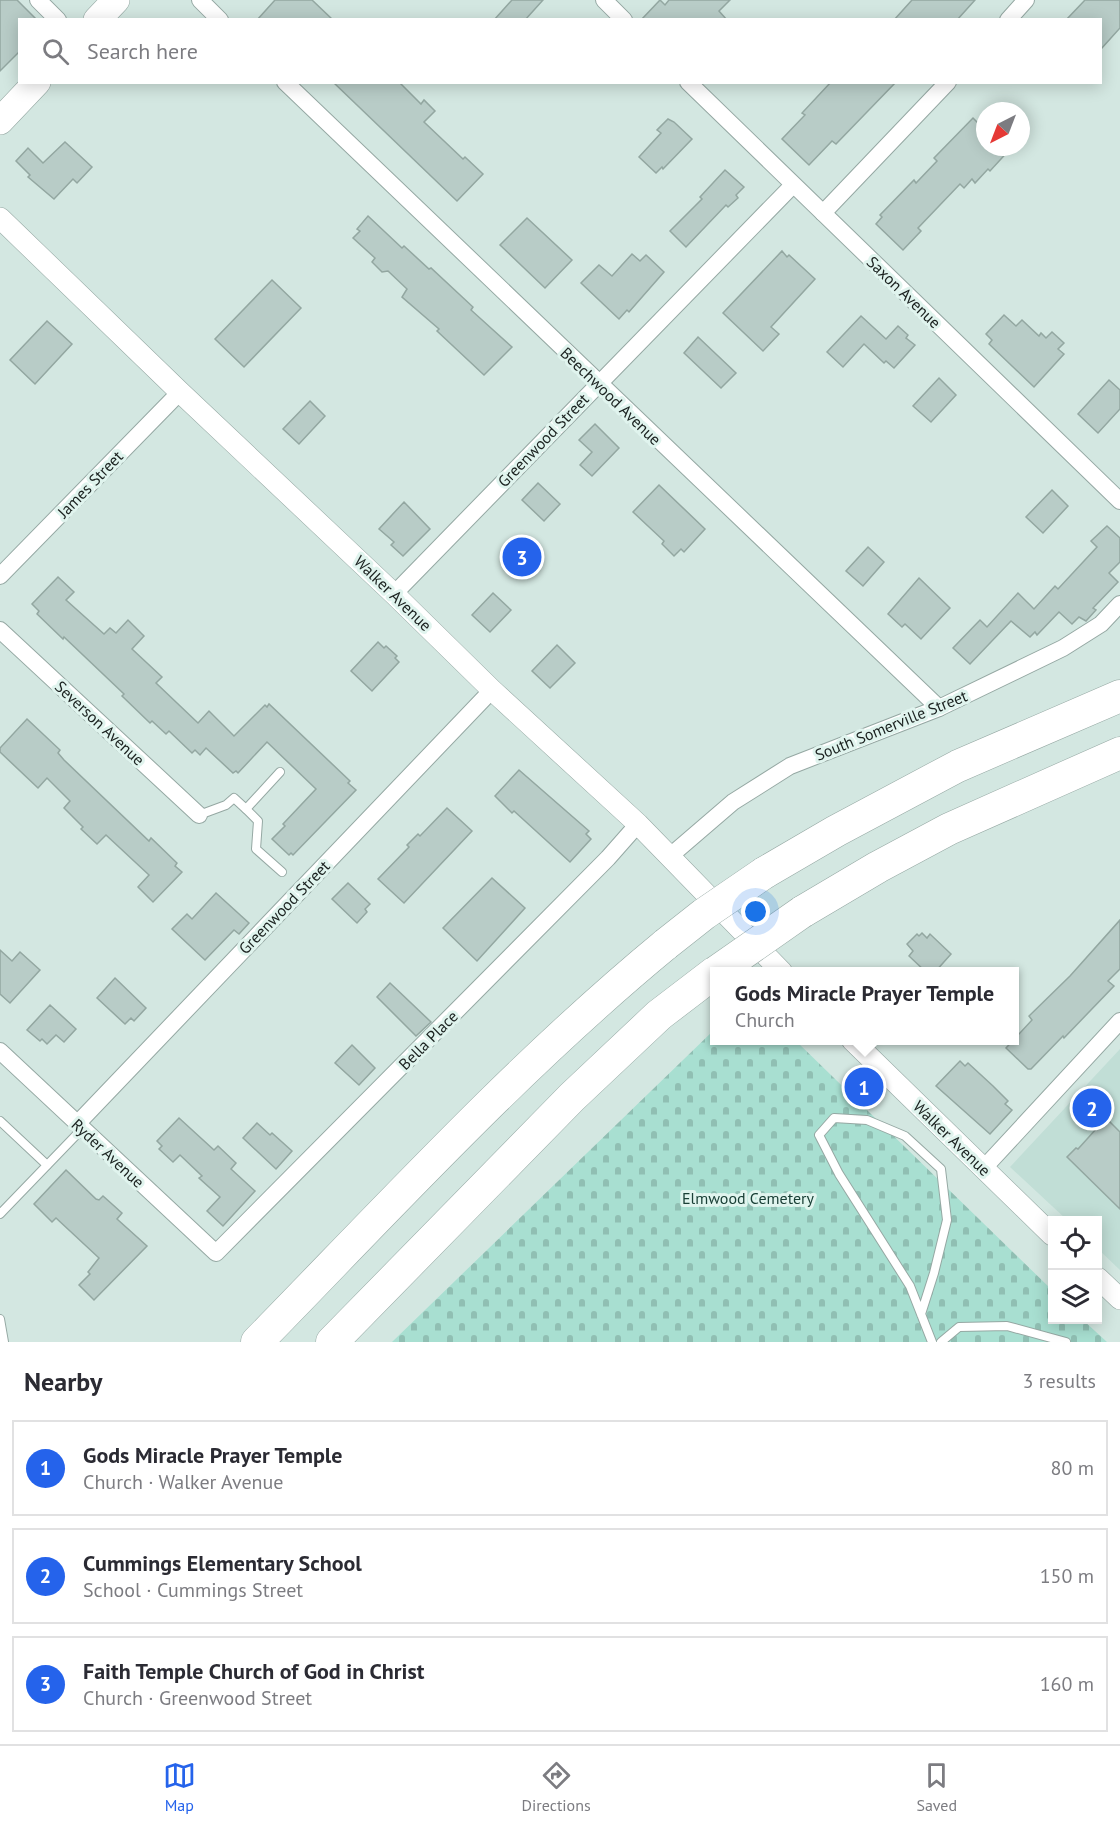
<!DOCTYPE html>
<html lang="en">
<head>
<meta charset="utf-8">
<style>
  body { margin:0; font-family:"PT Sans",sans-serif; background:#f7f7f7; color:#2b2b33 }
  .controls { position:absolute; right:18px; bottom:18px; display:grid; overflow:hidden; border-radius:0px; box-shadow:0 3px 15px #0003 }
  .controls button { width:54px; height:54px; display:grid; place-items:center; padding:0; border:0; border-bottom:2px solid #e1e1e2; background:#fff; color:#2b2b33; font:30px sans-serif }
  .compass { position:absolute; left:976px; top:102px; width:54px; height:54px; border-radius:50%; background:#fff; box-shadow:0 3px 15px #0003; rotate:222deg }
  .you { position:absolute; left:756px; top:912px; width:21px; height:21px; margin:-15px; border:4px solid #fff; border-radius:50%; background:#1a73e8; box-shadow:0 0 0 9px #1a73e833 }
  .badge { display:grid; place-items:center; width:39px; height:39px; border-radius:50%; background:#2563eb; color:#fff; font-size:20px; font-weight:700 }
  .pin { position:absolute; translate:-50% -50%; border:3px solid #fff; box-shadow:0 2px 6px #0006 }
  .popup { position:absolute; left:710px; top:967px; width:309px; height:78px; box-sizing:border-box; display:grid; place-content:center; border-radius:0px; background:#fff; filter:drop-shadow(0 2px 4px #0005); font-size:20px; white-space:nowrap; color:#7c7c81 }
  .popup b { font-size:22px; color:#2b2b33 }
  .popup::after { content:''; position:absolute; left:50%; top:100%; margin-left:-12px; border:12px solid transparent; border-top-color:#fff }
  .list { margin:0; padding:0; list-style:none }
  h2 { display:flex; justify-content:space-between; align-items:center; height:78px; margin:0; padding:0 24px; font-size:26px }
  h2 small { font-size:20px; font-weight:400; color:#7c7c81 }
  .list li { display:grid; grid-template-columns:39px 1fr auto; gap:18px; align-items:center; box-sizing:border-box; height:96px; margin:0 12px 12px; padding:0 12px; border:2px solid #e1e1e2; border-radius:0px }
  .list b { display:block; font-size:22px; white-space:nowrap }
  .list p { margin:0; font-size:20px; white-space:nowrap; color:#7c7c81 }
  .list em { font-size:20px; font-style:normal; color:#7c7c81 }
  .icon { flex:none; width:33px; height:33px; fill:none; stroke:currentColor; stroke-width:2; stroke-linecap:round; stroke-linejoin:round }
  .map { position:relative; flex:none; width:1120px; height:1342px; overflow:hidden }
  .search { position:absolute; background:#fff; box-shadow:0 3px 15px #0003; left:18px; right:18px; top:18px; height:66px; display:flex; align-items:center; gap:15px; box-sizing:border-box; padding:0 21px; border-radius:0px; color:#7c7c81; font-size:22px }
  .sheet { height:402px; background:#fff }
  nav { display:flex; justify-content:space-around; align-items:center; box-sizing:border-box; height:84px; border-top:2px solid #e1e1e2; background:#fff; font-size:16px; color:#7c7c81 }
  nav a { display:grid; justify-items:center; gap:3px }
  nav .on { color:#2563eb }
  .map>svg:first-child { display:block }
</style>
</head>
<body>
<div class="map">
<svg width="1120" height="1342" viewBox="0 0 1120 1342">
  <defs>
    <pattern id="cemetery-stones" width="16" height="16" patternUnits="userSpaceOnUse" patternTransform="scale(1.5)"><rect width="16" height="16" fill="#a8dfd1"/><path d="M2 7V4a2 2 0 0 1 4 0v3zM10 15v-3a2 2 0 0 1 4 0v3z" fill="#90bfb3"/></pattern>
  </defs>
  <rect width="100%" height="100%" fill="#d3e7e1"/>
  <path fill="#c1ded6" d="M1120 1049V1270L1098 1249V1220H1067L1010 1167Z"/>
  <path fill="url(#cemetery-stones)" d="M714 1030V1040L796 1041 1052 1290V1320H1083L1107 1342H392Z"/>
  <g fill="#b8ccc7" stroke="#93a7a1" stroke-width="1.5">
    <path d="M0 0H17L37 20H20V51L0 71Z"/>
    <path d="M275 0H312L333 20H257Z"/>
    <path d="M512 0H543L525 20H494Z"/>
    <path d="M660 0 665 5 669 0H730L719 11 727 20H641Z"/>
    <path d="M912 0H975L957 20H894Z"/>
    <path d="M1085 0H1120V28L1101 49V20H1066Z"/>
    <path d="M333 82H399L421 104 424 100 435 111 424 122 463 159 465 157 483 174 457 201Z"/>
    <path d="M831 82H896L836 144 832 141 809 165 782 139 805 115 802 113Z"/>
    <path d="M973 118 985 130V147H1012L990 171 988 169 975 183 972 179 964 188 960 184 918 228 921 231 903 250 876 224 882 217 880 215 914 180 916 183 937 161 934 158Z"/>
    <path d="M668 119 674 122 692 139 663 169 662 167 656 173 639 157 661 133 657 130Z"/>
    <path d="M65 142 92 167 77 183 73 179 54 199 28 177 30 175 16 161 28 148 43 163Z"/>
    <path d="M725 170 744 187 736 195 738 198 728 207 726 205 686 247 670 231 702 199 700 197Z"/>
    <path d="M368 216 402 248 404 246 429 269 431 268 473 307 471 310 512 347 484 375 437 331 439 329 402 297 407 289 388 271 382 272 372 262 375 258 353 238 360 231 357 229Z"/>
    <path d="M527 218 572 260 545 288 500 245Z"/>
    <path d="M782 251 787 257 789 255 815 279 771 327 779 334 763 351 723 313Z"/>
    <path d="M632 254 640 261 646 255 664 272 629 312 627 310 619 319 581 283 599 265 612 276Z"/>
    <path d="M272 280 301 308 244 367 215 339Z"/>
    <path d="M1004 315 1016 326 1022 320 1039 336 1041 333 1046 338 1052 332 1064 343 1058 349 1064 354 1034 387 989 344 992 340 986 334Z"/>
    <path d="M861 316 886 339 898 326 908 335 906 338 915 345 894 368 886 361 884 363 864 344 843 367 827 352Z"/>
    <path d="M47 321 72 344 35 384 10 360Z"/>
    <path d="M698 337 736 373 721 388 684 353Z"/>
    <path d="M939 378 956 395 931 422 913 406Z"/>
    <path d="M1109 380 1120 390V409L1098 433 1078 414Z"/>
    <path d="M310 401 325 416 299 444 283 429Z"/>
    <path d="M595 424 619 448 592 476 580 465 592 452 579 440Z"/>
    <path d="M538 483 560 504 544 521 522 500Z"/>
    <path d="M659 485 705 529 684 552 681 549 674 556 662 544 664 541 633 512Z"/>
    <path d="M1052 490 1068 506 1043 533 1026 517Z"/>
    <path d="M404 502 430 529 403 556 391 545 394 542 379 529Z"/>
    <path d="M1107 526 1120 538V562L1109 573 1118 582 1093 608 1096 610 1086 621 1079 617 1072 624 1059 612 1037 635 1035 632 1030 637 1011 621 970 664 953 648 980 620 987 627 1018 593 1034 609 1055 586 1058 589 1097 547 1091 541Z"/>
    <path d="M868 547 884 562 863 586 846 571Z"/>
    <path d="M58 577 74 592 66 600 104 634 110 628 116 633 128 620 144 636 132 649 162 677 156 683 198 723 209 711 234 736 265 705 267 707 269 704 350 781 348 783 356 790 293 855 291 853 289 855 272 839 285 826 283 824 316 789 267 742 238 773 236 771 233 773 206 748 200 755 195 750 192 753 169 731 166 734 152 721 150 723 122 696 124 694 64 637 63 639 37 614 39 611 32 604Z"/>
    <path d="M919 578 950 608 921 639 905 624 902 627 888 614Z"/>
    <path d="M493 593 511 610 490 632 472 615Z"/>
    <path d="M378 642 384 648 386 646 397 656 395 658 399 662 372 691 351 671Z"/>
    <path d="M557 645 575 663 550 688 532 671Z"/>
    <path d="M27 719 60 750 58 753 64 760 149 841 151 838 177 863 175 866 182 872 153 902 138 887 149 875 106 835 97 844 81 829 83 827 64 808 70 801 47 778 38 788 0 752V748Z"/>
    <path d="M519 770 589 831 586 834 591 839 570 862 514 811 512 813 495 796Z"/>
    <path d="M447 808 472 831 404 903 378 879 409 847 407 845 418 834 420 836Z"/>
    <path d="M492 878 525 908 477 961 443 928Z"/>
    <path d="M348 883 370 904 365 909 367 912 357 923 332 899Z"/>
    <path d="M216 893 249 923 239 934 234 930 205 960 172 929 187 914 192 919Z"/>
    <path d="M1120 920V969L1108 981 1114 986 1064 1038 1063 1036 1031 1069H1028L1006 1048 1032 1020 1029 1016 1070 976Z"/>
    <path d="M922 933 927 938 930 934 951 954 935 972H926L909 956 913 951 907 944 917 934 919 936Z"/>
    <path d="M0 950 12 961 20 952 40 970 10 1003 0 994Z"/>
    <path d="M115 978 146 1008 134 1021 131 1018 125 1024 97 998Z"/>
    <path d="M390 983 431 1022 416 1036 377 997Z"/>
    <path d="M50 1005 76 1029 64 1042 56 1035 47 1044 42 1039 40 1041 27 1030Z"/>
    <path d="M352 1045 375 1068 359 1085 335 1063Z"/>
    <path d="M960 1061 965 1066 968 1063 993 1086 1008 1101 1005 1104 1012 1110 990 1134 936 1086Z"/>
    <path d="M179 1118 214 1150 218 1146 236 1163 231 1169 255 1191 223 1226 207 1211 220 1197 199 1178 202 1176 180 1155 173 1162 159 1149 162 1146 157 1141Z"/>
    <path d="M1106 1118 1120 1132V1209L1067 1157 1076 1148 1078 1149Z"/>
    <path d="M257 1123 270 1135 272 1133 292 1151 276 1169 243 1138Z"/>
    <path d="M66 1170 96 1199 99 1200 103 1196 122 1213 117 1219 147 1246 94 1300 79 1285 90 1274 88 1272 99 1258 56 1218 52 1222 34 1204Z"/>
  </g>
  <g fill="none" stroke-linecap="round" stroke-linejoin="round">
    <defs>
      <g id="service">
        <path d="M246 809 258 821 256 849 282 872"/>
        <path d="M199 815 226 805 234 798 246 809 280 772"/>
        <path d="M0 1121 47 1165"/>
        <path d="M0 1214 82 1129"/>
        <path d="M921 1314 934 1273 947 1220 941 1169 905 1136 867 1120 834 1118 819 1135 839 1174 910 1286 932 1342"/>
        <path d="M0 1319 4 1342"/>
        <path d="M941 1342 959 1327 1007 1326 1066 1342"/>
      </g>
      <g id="minor">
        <path d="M38 0 58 20"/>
        <path d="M200 0 220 20"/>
        <path d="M604 0 624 20"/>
        <path d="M1008 20 1026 0"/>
        <path d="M285 82 939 708"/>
        <path d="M688 82 1120 501"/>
        <path d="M823 213 948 82"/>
        <path d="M0 576 180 392"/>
        <path d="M394 594 793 185"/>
        <path d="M0 630 199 815"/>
        <path d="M669 857 733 802 790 766 939 708 1063 648 1101 624 1120 604"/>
        <path d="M0 1051 216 1253 608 858 638 824"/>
        <path d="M77 1124 492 690"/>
        <path d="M983 1169 1120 1021"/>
      </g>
      <g id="tertiary">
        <path d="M0 218 180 392 394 594 492 690 638 824 782 972"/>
        <path d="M852 1040 1052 1235"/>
        <path d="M1098 1278 1120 1299"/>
      </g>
      <g id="primary">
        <path d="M97 20 116 0"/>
        <path d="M0 121 37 82"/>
      </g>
      <g id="motorway">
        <path d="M764 873 836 831 958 766 1120 696"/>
        <path d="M802 912 878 867 949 829 1120 753"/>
        <path d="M257 1342C390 1206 519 1065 666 944"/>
        <path d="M332 1342 572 1097 659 1015 714 973"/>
      </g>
    </defs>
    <use href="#service" stroke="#95a8a3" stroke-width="10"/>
    <use href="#minor" stroke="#95a8a3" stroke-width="18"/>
    <use href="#tertiary" stroke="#95a8a3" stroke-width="22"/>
    <use href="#primary" stroke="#95a8a3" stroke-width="28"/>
    <use href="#motorway" stroke="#95a8a3" stroke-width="33"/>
    <use href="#service" stroke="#fff" stroke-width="8"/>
    <use href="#minor" stroke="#fff" stroke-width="16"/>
    <use href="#tertiary" stroke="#fff" stroke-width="21"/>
    <use href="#primary" stroke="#fff" stroke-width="27"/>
    <use href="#motorway" stroke="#fff" stroke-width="32"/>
    <defs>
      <g id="motorway-bridge">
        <path d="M666 944 704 914 764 873"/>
        <path d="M716 972 802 912"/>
      </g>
    </defs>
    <use href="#motorway-bridge" stroke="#95a8a3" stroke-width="33" stroke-linecap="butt"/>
    <use href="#motorway-bridge" stroke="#fff" stroke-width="32"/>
  </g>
  <g text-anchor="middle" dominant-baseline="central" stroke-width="6" stroke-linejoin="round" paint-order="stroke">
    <g font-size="16" fill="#1a211f" stroke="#e0f4ee">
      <text transform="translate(904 292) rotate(44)">Saxon Avenue</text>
      <text transform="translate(611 396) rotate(44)">Beechwood Avenue</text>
      <text transform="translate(543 440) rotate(-46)">Greenwood Street</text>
      <text transform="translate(90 484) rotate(-46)">James Street</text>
      <text transform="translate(393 593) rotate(44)">Walker Avenue</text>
      <text transform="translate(100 723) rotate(43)">Severson Avenue</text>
      <text transform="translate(891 725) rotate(-22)">South Somerville Street</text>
      <text transform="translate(284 907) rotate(-46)">Greenwood Street</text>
      <text transform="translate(428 1040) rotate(-45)">Bella Place</text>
      <text transform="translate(952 1138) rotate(44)">Walker Avenue</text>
      <text transform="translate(108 1153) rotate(43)">Ryder Avenue</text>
    </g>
    <g font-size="16" fill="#1a4037" stroke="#e0f4ee">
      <text x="748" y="1198">Elmwood Cemetery</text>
    </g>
  </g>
</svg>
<div class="controls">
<button><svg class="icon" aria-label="locate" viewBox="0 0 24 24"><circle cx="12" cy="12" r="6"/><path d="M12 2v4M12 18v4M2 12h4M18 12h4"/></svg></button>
<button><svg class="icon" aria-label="layers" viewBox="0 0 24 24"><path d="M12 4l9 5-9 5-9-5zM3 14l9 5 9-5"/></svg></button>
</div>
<svg class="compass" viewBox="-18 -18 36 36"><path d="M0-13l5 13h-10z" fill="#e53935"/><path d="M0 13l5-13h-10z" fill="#7c7c81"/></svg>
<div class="you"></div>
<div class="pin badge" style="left:864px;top:1087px">1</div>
<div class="popup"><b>Gods Miracle Prayer Temple</b>Church</div>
<div class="pin badge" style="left:1092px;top:1108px">2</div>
<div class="pin badge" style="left:522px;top:557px">3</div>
<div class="search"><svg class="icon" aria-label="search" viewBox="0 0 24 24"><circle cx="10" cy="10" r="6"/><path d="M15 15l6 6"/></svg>Search here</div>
</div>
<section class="sheet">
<h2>Nearby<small>3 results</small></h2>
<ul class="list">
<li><span class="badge">1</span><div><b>Gods Miracle Prayer Temple</b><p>Church · Walker Avenue</p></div><em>80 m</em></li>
<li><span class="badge">2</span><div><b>Cummings Elementary School</b><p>School · Cummings Street</p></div><em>150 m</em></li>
<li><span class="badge">3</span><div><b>Faith Temple Church of God in Christ</b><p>Church · Greenwood Street</p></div><em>160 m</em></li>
</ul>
</section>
<nav>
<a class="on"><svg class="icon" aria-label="map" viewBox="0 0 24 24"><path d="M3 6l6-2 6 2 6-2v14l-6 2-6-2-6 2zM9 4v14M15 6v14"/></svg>Map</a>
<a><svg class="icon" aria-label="directions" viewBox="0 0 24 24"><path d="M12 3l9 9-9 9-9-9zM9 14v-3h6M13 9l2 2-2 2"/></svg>Directions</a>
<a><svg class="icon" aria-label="saved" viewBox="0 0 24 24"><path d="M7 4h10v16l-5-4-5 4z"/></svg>Saved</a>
</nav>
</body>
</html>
